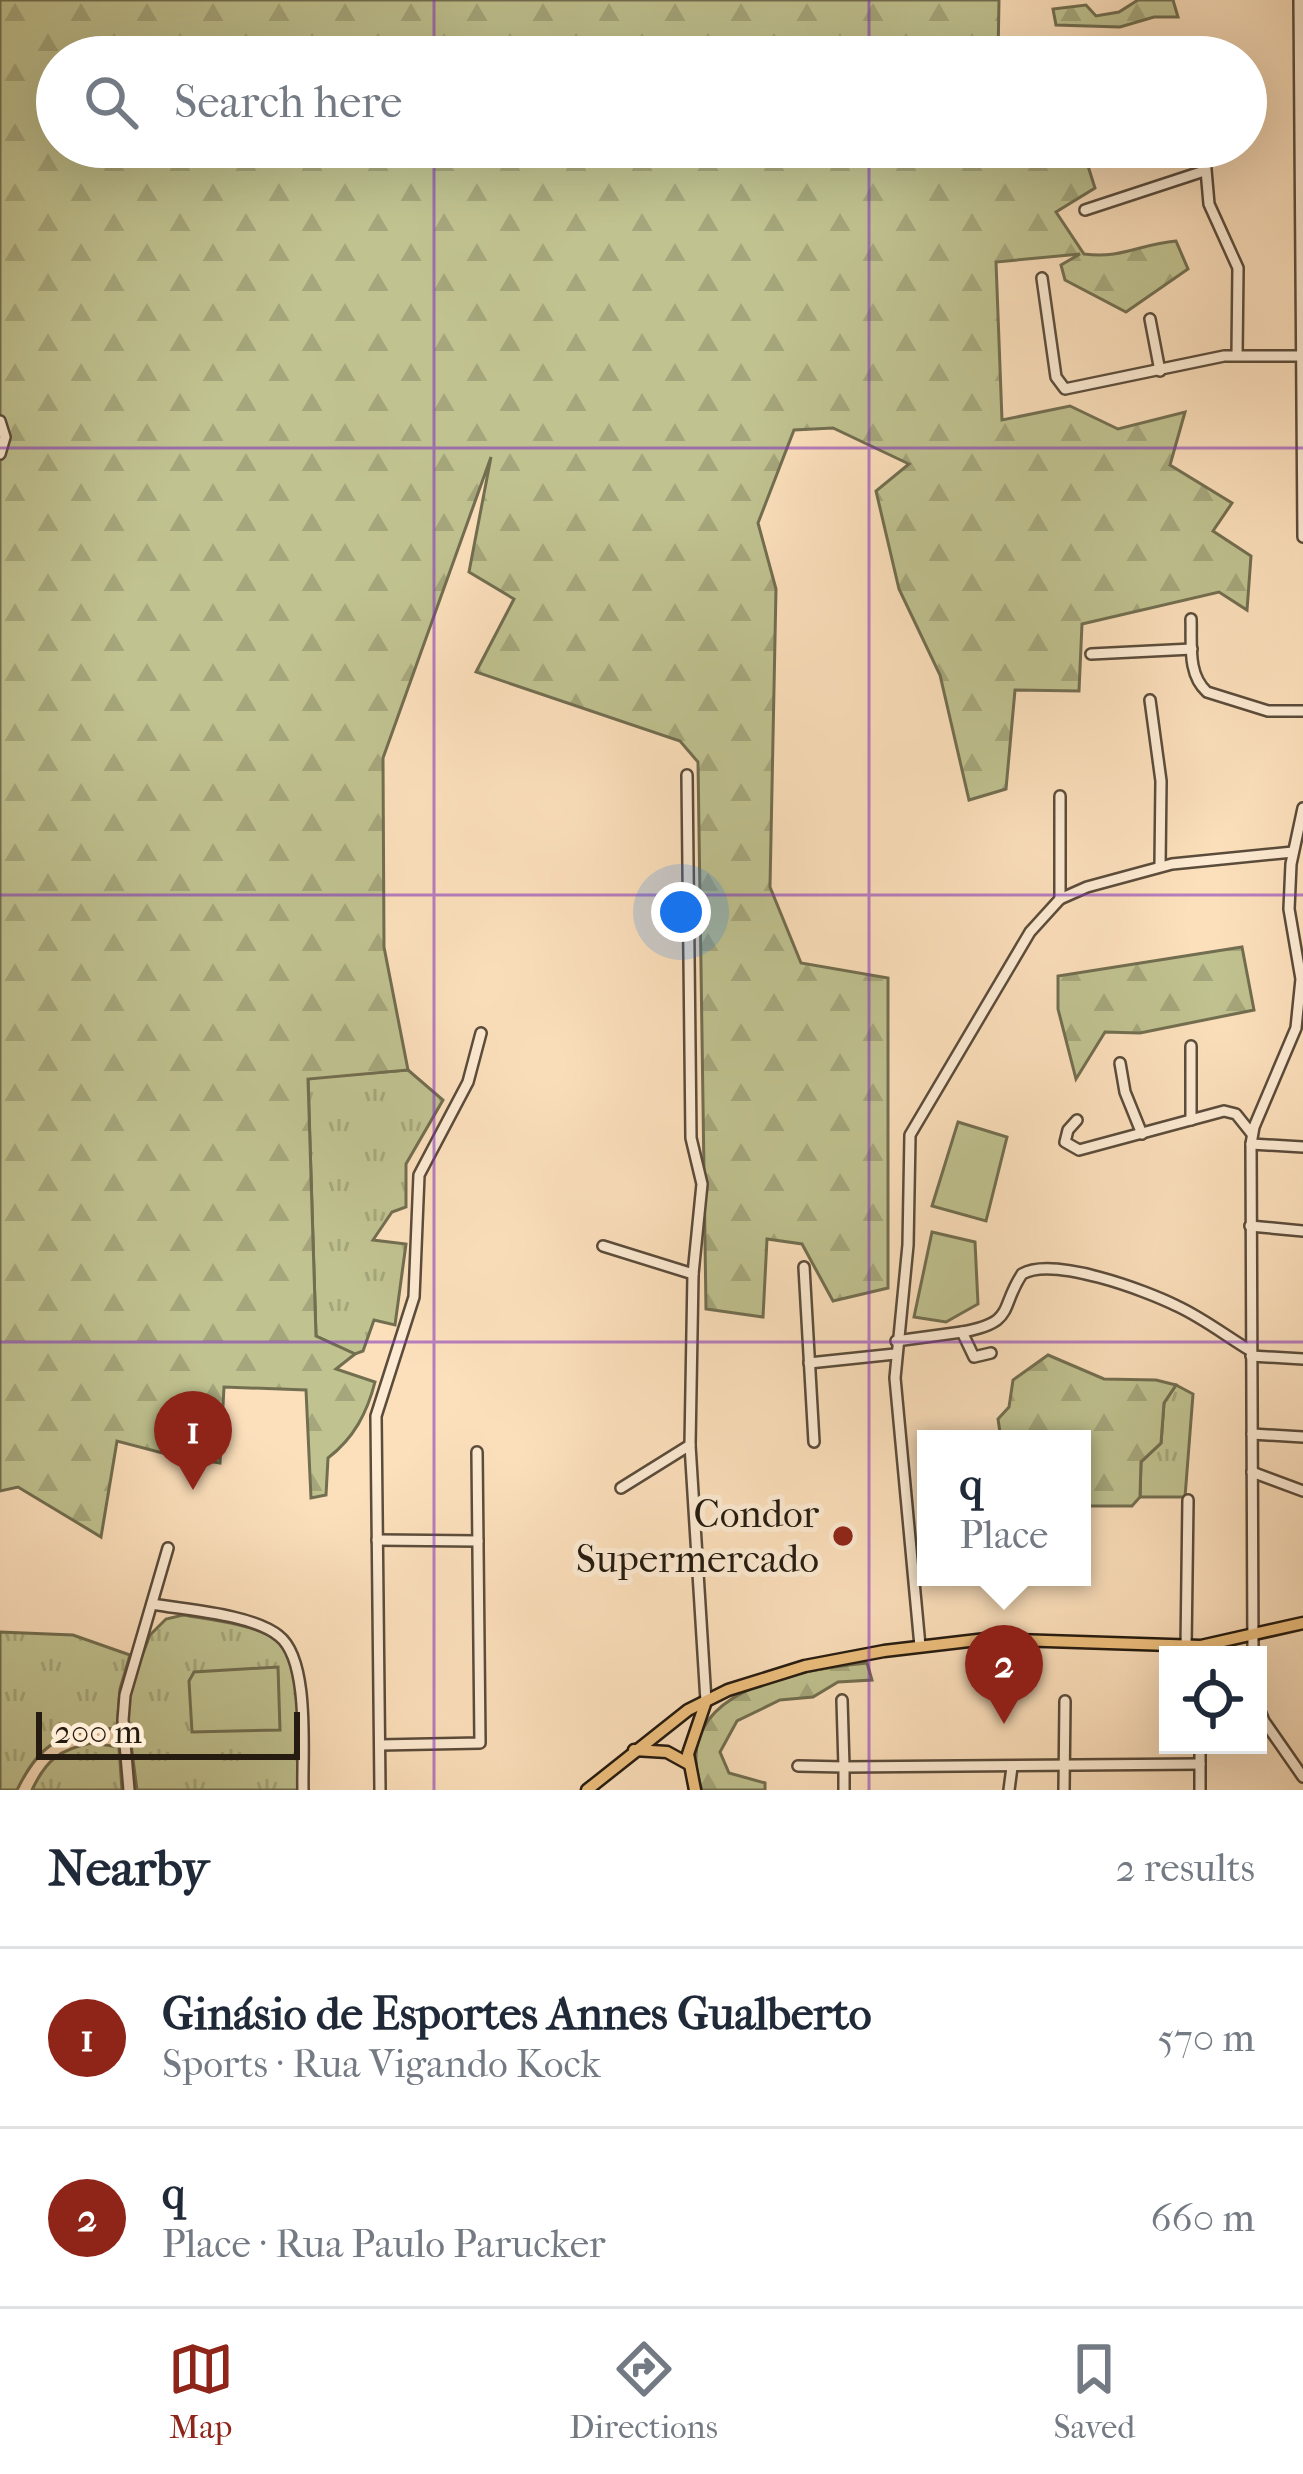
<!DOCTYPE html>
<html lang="en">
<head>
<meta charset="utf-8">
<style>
  body { margin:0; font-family:"IM FELL French Canon",serif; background:#f2f2f3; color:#1f2937 }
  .controls { position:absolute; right:36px; bottom:36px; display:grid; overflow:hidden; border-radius:0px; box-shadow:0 12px 48px #0002 }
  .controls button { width:108px; height:108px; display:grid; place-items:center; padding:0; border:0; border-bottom:3px solid #e0e1e3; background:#fff; color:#1f2937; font:60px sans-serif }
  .scale { position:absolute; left:36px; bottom:30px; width:264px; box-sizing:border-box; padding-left:12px; border:6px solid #251b10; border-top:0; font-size:33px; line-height:42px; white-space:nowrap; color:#251b10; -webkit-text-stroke:9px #fdebd3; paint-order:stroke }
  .you { position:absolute; left:681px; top:912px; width:42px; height:42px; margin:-30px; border:9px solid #fff; border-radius:50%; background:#1a73e8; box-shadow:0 0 0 18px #1a73e833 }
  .badge { display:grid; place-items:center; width:78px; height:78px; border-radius:50%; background:#8f2418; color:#fff; font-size:39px; font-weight:700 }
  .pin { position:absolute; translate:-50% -99px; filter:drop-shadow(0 3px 6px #0008) }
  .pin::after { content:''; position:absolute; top:63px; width:42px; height:36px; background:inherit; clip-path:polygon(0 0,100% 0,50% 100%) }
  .popup { position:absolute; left:917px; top:1430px; width:174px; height:156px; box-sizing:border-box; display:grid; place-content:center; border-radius:0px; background:#fff; filter:drop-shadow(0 3px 9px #0005); font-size:39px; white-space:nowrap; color:#747a83 }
  .popup b { font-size:45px; color:#1f2937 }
  .popup::after { content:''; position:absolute; left:50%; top:100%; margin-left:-24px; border:24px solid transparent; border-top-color:#fff }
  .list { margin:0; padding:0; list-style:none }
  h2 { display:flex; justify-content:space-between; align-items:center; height:156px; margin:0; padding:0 48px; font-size:51px }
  h2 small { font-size:39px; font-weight:400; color:#747a83 }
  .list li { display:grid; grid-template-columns:78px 1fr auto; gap:36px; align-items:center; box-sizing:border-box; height:180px; padding:0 48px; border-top:3px solid #e0e1e3 }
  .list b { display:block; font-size:45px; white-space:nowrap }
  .list p { margin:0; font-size:39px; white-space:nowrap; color:#747a83 }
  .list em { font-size:39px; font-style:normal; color:#747a83 }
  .icon { flex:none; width:66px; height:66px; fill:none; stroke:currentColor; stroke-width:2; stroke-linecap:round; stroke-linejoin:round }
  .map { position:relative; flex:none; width:1303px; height:1790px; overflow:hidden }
  .search { position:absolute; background:#fff; box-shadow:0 12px 48px #0002; left:36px; right:36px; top:36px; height:132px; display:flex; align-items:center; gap:30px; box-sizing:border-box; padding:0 42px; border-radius:66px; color:#747a83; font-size:45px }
  .sheet { height:516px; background:#fff }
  nav { display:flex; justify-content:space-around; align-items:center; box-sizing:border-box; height:168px; border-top:3px solid #e0e1e3; background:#fff; font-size:33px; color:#747a83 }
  nav a { display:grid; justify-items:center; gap:6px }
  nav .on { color:#8f2418 }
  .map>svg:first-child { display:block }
</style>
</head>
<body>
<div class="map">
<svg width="1303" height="1790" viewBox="0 0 1303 1790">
  <defs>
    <pattern id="grass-tufts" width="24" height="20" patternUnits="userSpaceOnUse" patternTransform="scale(3)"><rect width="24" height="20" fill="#c0c290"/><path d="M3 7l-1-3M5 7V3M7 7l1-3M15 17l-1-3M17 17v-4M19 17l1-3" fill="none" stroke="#a5a67b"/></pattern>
    <pattern id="forest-firs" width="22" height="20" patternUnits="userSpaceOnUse" patternTransform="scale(3)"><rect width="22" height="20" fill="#c0c290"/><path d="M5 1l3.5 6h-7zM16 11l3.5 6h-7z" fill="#a5a67b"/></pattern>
  </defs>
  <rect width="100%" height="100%" fill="#fce0bc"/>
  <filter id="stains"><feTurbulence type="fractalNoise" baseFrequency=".00167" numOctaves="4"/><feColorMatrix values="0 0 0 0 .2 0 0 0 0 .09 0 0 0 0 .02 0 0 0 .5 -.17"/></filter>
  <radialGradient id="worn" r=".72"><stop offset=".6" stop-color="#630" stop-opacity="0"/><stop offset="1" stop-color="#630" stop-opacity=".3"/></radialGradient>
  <g fill="url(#grass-tufts)" stroke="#726e50" stroke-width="3">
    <path d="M408 1070 443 1100 406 1164V1207L392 1212 373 1240 406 1244 395 1325 374 1320 363 1351 355 1354 316 1336 308 1078Z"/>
    <path d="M1176 1385 1193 1394 1185 1497H1140L1141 1462 1161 1443 1164 1403Z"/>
    <path d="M183 1615C206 1619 259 1625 276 1640 307 1669 297 1750 298 1790H137L126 1706 130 1687 150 1635 166 1619Z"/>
    <path d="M0 1632 73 1635 130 1655 120 1689 117 1728C62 1732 41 1741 17 1790H0Z"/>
    <path d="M92 1743 119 1747 122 1790H32C46 1760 60 1749 92 1743Z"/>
  </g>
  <g fill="url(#forest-firs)" stroke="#726e50" stroke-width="3">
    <path d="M0 0H999L998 57H57V147H1082L1095 188 1056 212 1084 254C1122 259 1140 244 1176 241L1188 269 1126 312 1065 280 1061 265 1080 254 996 262 1002 420 1070 406 1118 429 1185 412 1170 465 1232 503 1213 531 1251 556 1247 610 1219 592 1082 624 1079 691 1015 690 1006 789 969 800 940 675 899 589 876 491 909 464 833 428 794 430 758 523 776 589 770 887 801 963 888 978V1288L833 1301 802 1244 767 1239 763 1317 706 1309 698 762 680 741 476 672 514 599 469 572 491 457 383 758 384 947 408 1070 308 1079 316 1336 355 1354 336 1369 375 1382C367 1413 354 1438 328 1458L326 1495 311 1498 306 1390 224 1387 220 1463 174 1456 117 1441 101 1537 18 1487 0 1491Z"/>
    <path d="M1138 0H1173L1178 17H1154L1120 27 1056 25 1053 9 1086 5 1096 16 1119 12Z"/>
    <path d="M1242 947 1254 1010 1140 1033 1105 1032 1076 1079 1058 1009V976Z"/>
    <path d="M1048 1355 1104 1379 1156 1380 1176 1385 1164 1403 1161 1443 1141 1462 1140 1497 1132 1506H1082V1439H1001L998 1419 1009 1407 1013 1380Z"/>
    <path d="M867 1663 872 1680 838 1682 813 1697 780 1700 737 1721 720 1752 729 1773 765 1783V1790H702C666 1690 797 1670 867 1663Z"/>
  </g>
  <g fill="#c0c290" stroke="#726e50" stroke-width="3">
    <path d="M958 1122 1007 1137 986 1221 932 1206Z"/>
    <path d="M932 1232 975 1242 978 1304 946 1322 914 1317Z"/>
    <path d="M278 1667 280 1730 192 1732 189 1681 194 1672Z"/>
  </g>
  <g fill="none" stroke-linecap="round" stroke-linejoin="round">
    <defs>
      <g id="minor">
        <path d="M1299 0 1303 537"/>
        <path d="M1146 49 1160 57"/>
        <path d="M1204 147 1209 204 1238 268 1237 355"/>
        <path d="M1085 210 1204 171"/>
        <path d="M1042 278 1056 377 1065 389 1224 356H1303"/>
        <path d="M1150 319 1160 371"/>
        <path d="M0 421 5 437 0 454"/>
        <path d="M1191 619C1192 644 1187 674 1207 692L1268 711H1303"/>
        <path d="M1091 654 1192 649"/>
        <path d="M1150 700 1161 781 1160 866"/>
        <path d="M687 775 691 1138 702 1184 693 1274 690 1445 706 1701"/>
        <path d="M1060 796V899"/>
        <path d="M1120 1063 1125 1092 1142 1134"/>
        <path d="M1077 1120 1068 1130 1065 1142 1079 1150 1224 1111 1236 1114 1252 1134"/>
        <path d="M1191 1120V1046"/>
        <path d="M1251 1144 1303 1147"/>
        <path d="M1250 1226 1303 1231"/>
        <path d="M603 1246 693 1274"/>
        <path d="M804 1267 814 1442"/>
        <path d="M962 1332C1016 1322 999 1309 1022 1274 1053 1256 1145 1290 1177 1306 1203 1318 1226 1336 1251 1351"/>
        <path d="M896 1341 962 1332 974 1357 991 1353"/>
        <path d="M1251 1356 1303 1359"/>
        <path d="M809 1363 895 1354"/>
        <path d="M1252 1434 1303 1437"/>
        <path d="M1252 1472 1303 1491"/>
        <path d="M621 1488 690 1445"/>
        <path d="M377 1540 478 1541"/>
        <path d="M152 1604C186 1610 252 1614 279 1636 310 1660 302 1752 303 1790"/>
        <path d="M920 1646 895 1378 908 1245 910 1135 1030 932 1060 899 1087 887 1172 864 1293 852"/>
        <path d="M1186 1648 1188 1500"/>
        <path d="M1253 1655 1251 1144 1254 1127 1296 1028 1301 979 1289 909 1291 864 1303 808"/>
        <path d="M1258 1706 1264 1721 1303 1777"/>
        <path d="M380 1745 480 1743 477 1452"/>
        <path d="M798 1766 844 1767 842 1700"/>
        <path d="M129 1790 123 1720 125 1695 168 1548"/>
        <path d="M380 1790 376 1416 414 1297 419 1175 468 1082 481 1033"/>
        <path d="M844 1790V1767L1200 1764"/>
        <path d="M1009 1790 1012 1767"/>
        <path d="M1064 1790 1065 1701"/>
        <path d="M1200 1790V1745"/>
      </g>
      <g id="major">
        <path d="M634 1750 667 1752 687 1763"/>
        <path d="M587 1790 688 1710 728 1690 805 1666 884 1651 986 1639 1201 1646 1303 1623"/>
        <path d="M695 1790 688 1754 705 1704"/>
      </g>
    </defs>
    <use href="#minor" stroke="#5b4c3b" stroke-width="14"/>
    <use href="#major" stroke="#251b10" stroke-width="15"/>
    <use href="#minor" stroke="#fdebd3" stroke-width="9"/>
    <use href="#major" stroke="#eec07e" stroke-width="10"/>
  </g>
  <path fill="none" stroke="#7b2cbf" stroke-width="3" stroke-opacity="0.55" d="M434 0V57M869 0V57M434 147V1790M869 147V1790M0 448H1303M0 895H1303M0 1342H1303"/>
  <circle fill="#8f2418" stroke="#fdebd3" stroke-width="4.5" cx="843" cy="1536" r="12"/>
  <g text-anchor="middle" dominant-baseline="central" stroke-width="10" stroke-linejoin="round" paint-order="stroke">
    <g font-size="39" fill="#251b10" stroke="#fdebd3" text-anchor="end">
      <text x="819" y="1514">Condor<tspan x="819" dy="45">Supermercado</tspan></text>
    </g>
  </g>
  <rect width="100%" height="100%" filter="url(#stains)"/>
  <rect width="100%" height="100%" fill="url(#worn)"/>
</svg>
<div class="controls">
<button><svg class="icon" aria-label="locate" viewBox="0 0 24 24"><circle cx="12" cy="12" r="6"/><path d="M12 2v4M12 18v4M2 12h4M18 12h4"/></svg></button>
</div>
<div class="scale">200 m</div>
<div class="you"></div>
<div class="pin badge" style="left:193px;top:1490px">1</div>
<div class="pin badge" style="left:1004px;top:1724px">2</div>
<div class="popup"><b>q</b>Place</div>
<div class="search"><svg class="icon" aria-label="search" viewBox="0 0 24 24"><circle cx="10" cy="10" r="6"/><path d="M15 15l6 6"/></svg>Search here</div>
</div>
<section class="sheet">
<h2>Nearby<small>2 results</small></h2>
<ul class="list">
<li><span class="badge">1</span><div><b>Ginásio de Esportes Annes Gualberto</b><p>Sports · Rua Vigando Kock</p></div><em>570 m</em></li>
<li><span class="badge">2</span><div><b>q</b><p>Place · Rua Paulo Parucker</p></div><em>660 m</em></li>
</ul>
</section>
<nav>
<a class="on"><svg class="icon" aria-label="map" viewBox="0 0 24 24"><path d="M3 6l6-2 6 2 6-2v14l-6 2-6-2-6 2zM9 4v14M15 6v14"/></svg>Map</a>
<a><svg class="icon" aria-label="directions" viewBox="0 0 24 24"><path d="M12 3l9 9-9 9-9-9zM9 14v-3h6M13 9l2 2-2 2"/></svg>Directions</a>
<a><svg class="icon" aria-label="saved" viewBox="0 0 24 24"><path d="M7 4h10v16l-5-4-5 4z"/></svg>Saved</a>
</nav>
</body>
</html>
